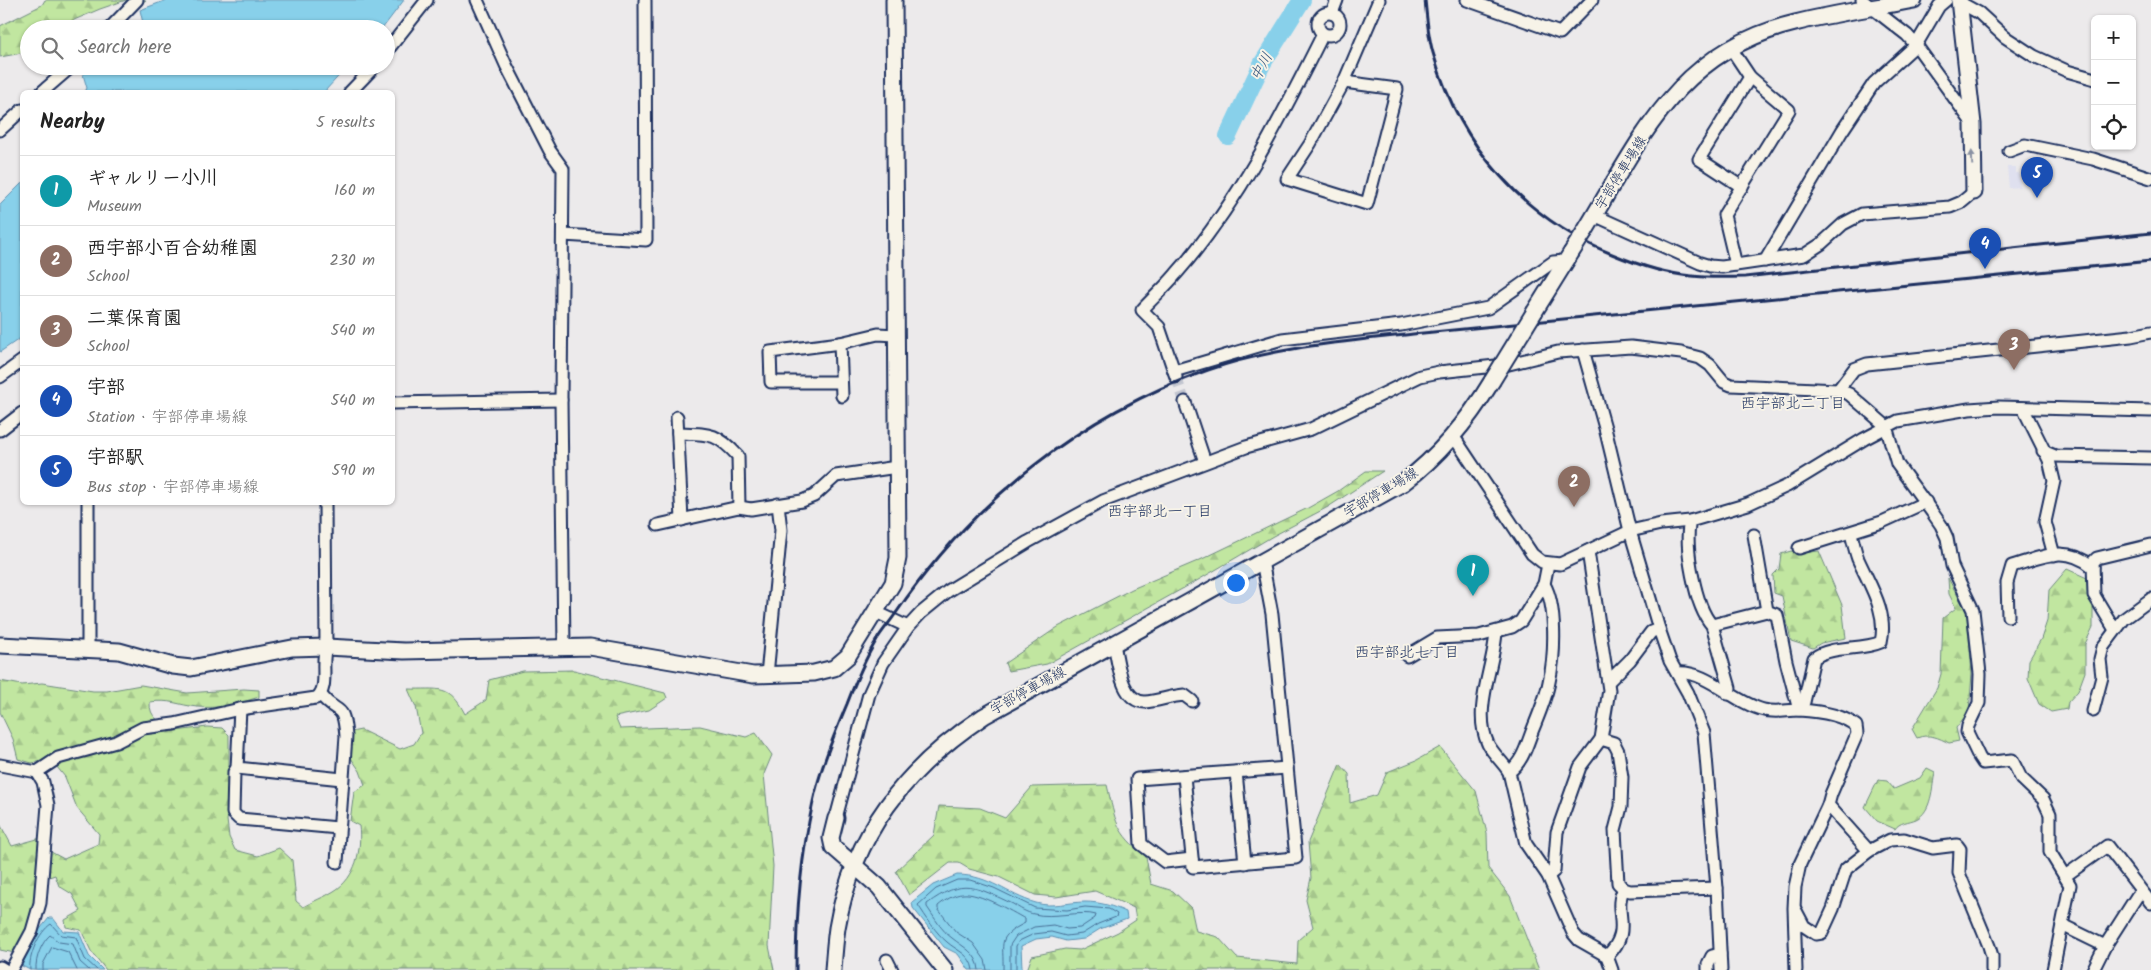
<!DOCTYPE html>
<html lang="en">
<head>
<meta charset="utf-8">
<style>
  body { margin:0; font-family:Kalam,"Klee One",sans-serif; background:#f6f6f6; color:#222 }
  .controls { position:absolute; right:15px; top:15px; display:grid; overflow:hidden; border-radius:8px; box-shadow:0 1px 4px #0004 }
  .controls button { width:45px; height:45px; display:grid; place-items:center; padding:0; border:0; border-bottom:1px solid #e0e0e0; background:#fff; color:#222; font:25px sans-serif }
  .you { position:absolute; left:1235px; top:582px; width:18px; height:18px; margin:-12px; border:4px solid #fff; border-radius:50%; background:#1a73e8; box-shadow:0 0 0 8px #1a73e833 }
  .badge { display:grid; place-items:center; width:32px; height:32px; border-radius:50%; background:#d1495b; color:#fff; font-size:16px; font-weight:700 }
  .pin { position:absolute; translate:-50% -41px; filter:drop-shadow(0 1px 2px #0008) }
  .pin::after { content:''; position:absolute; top:26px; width:18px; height:15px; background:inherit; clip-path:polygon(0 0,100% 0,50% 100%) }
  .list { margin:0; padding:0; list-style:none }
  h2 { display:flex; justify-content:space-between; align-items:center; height:65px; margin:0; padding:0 20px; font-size:21px }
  h2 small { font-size:16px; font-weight:400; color:#767676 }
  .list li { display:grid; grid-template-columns:32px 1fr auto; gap:15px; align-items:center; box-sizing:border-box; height:70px; padding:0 20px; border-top:1px solid #e0e0e0 }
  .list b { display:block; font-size:19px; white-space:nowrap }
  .list p { margin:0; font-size:16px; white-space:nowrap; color:#767676 }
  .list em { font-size:16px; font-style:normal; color:#767676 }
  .icon { flex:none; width:28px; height:28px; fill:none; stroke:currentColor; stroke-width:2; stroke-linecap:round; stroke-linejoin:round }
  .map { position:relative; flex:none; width:2151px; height:970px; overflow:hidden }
  .search { position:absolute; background:#fff; box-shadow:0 1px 4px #0004; left:20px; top:20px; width:375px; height:55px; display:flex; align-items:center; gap:12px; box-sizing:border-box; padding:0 18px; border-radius:28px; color:#767676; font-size:19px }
  .panel { position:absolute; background:#fff; box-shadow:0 1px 4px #0004; left:20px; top:90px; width:375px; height:415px; border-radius:8px }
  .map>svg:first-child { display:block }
</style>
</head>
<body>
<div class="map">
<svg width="2151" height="970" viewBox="0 0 2151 970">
  <defs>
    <pattern id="forest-firs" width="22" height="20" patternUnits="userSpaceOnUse" patternTransform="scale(1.25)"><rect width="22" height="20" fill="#c1e6a0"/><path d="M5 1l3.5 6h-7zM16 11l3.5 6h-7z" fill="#a5c68c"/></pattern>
  </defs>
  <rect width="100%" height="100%" fill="#eceaeb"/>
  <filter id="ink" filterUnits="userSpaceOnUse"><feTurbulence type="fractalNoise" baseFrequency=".02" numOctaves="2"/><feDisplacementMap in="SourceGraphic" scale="10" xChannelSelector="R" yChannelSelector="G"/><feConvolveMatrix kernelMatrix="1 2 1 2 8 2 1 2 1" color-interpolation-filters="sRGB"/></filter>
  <g filter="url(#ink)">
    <path fill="#dfe0ef" d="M2007 167H2016V173H2019L2020 187 2009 188Z"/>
    <g fill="url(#forest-firs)" stroke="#6e8a7f">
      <path d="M45 0H146L143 2 126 0 100 9 74 20 63 29H29V49L17 54 0 57V26L42 5Z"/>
      <path d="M1366 471H1383L1328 507 1273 536 1200 579 1047 664 1008 671 1005 663 1058 627 1132 589 1200 560 1308 508 1338 491Z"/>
      <path d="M1791 551 1801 553 1819 551 1842 605 1846 638 1821 643 1813 648 1791 641 1782 596 1774 593 1773 575 1779 569 1781 554Z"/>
      <path d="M2067 569 2087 578 2093 606V627L2085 644V672L2078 691 2068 702 2067 709 2051 712 2039 704 2028 678 2029 660 2041 639 2047 621 2049 590Z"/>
      <path d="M1948 578 1967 613 1972 674 1969 711 1956 728 1959 741 1949 743C1939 738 1929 733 1917 738L1912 729 1937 688 1941 674 1943 618 1956 608 1949 594Z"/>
      <path d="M574 670 665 693 667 698 649 710 615 717 620 729 700 726 746 737 756 733 772 755 764 774 773 866 769 946 774 970H106L91 951 81 930 66 927 65 920 81 911 72 894 59 886 55 875 37 881C36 913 30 925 15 953L0 950V824L12 846 41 838 51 852 64 859 98 844 99 834 77 808 65 777 57 767 43 761 32 763 18 759 13 739 0 712V681L22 685 42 683 93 691H107L141 685 187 693 244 689 259 690V697C237 704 220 709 197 707 178 705 170 699 150 702 149 719 161 719 168 732L207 727 222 728 229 735V772L232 802 227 820 229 837 235 850 258 856 279 848 292 860 296 901 303 907C313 901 325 897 334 891 356 878 362 849 359 826L350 821 354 792 365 785 360 771 351 758V732L361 730 400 749 414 744 421 733 416 707 408 689C439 690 449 683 465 714L486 700 489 680 523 671Z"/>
      <path d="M1440 747 1476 791 1487 833 1488 868 1510 896 1539 970H1027L1032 956 1065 949 1080 950 1118 932 1136 920 1134 908 1095 891 1056 897 1035 895 999 877 969 869 959 863H950L909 895 896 871 934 835 939 806 980 808 1005 818 1032 787 1107 785C1116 823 1115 831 1146 857L1151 884 1173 891 1191 908 1196 931 1218 937 1237 958 1297 964 1298 940 1313 927 1306 900 1311 878 1308 842 1340 764 1349 774 1350 803 1377 795 1387 772 1417 760Z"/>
      <path d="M1927 768 1935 772C1932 787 1932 812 1916 819 1909 822 1899 822 1895 829L1877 821 1865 807 1878 780 1887 781 1894 789 1920 778Z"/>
    </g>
    <g fill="#88d0ea" stroke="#5c90b2">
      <path d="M167 0H404L382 29H136L143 23 140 10Z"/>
      <path d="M86 66H348L324 92H85L87 88 82 71Z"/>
      <path d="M22 183V337L0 352V205Z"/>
      <path d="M957 875C990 875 1007 895 1036 903 1052 908 1069 902 1085 902 1100 902 1113 906 1126 912L1127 919 1100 929 1084 939 1066 941 1052 937 1036 939 1021 946 1022 968 1019 970H969L958 954 944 947 913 908 912 902 933 885Z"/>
      <path d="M49 918H53L63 931 79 932 89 956 103 970H30L22 966 32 939Z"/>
    </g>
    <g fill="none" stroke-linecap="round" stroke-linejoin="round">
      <g stroke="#476f96" stroke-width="1">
        <path d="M30 970C28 956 39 932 51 924L61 935 76 937 85 959 97 970"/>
        <path d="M36 970C35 958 42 942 50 935L59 942 73 944 80 962 89 970"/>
        <path d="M43 970V964L52 947 68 952 77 970"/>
        <path d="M973 970C971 954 957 951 947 942 936 933 926 917 918 905L936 889 957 880H970L994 888 1035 908 1067 910 1085 907 1109 909 1117 914 1116 917 1098 924 1082 934 1066 936 1051 932 1034 934 1019 941 1016 946V970"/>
        <path d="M979 970C978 953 963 947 952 938 942 931 934 917 927 907V904C963 877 976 887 1013 904 1019 908 1027 913 1034 914 1052 919 1081 910 1096 915L1095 918 1080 928 1067 929 1053 925 1034 927 1016 936 1010 945V970"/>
        <path d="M987 970 985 960 973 943 956 932 938 909V906C944 901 954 894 963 894 978 892 1011 911 1025 919V923C996 938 1004 941 1003 970"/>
      </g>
      <path stroke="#88d0ea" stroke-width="18" d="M1228 136 1262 64 1302 0"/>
      <path stroke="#c2c5cf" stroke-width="11" stroke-dasharray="11 5.5" stroke-linecap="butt" d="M1176 377 1185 402"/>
      <defs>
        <g id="street">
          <path d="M477 0 506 65 550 151 563 169 561 400 564 648"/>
          <path d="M1467 0 1560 33 1592 0"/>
          <path d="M1862 0 1907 35 1916 45 1973 124"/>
          <path d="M1959 2 1979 13 2005 37 2034 56 2067 71 2095 79"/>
          <circle cx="1329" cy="24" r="11"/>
          <path d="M1332 13 1337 0"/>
          <path d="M109 29 137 0"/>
          <path d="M1730 47 1750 77 1789 110 1724 215 1736 265"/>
          <path d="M386 52 427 0"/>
          <path d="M1344 82 1397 89 1367 204 1287 179 1310 144Z"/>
          <path d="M1344 82 1379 0"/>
          <path d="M42 92 72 66"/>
          <path d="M350 92 375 66"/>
          <path d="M0 130 22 110"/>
          <path d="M2009 151 2025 145 2093 159 2151 178"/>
          <path d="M1742 187 1699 159 1750 77"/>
          <path d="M1594 215 1700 263 1710 266 1722 267 1804 255 1821 244 1843 224 1862 214 1950 207 1962 202 1974 192"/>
          <path d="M563 235 646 240 645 0"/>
          <path d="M1765 261 1842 131 1874 83 1916 45 1939 6 1946 0"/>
          <path d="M840 343 842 396"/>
          <path d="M1583 350 1605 428 1630 531 1659 629 1670 661 1688 693 1704 733 1717 888 1721 970"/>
          <path d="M1174 371 1282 339 1401 325 1488 308 1553 262 1566 261"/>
          <path d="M0 377 22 361"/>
          <path d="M1176 377 1159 327 1142 310C1153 298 1165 287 1176 274 1238 204 1281 118 1323 34"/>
          <path d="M841 382H771L770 352 840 343 878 334 896 335"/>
          <path d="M1838 390 1854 369 1867 364 2131 336 2151 332"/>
          <path d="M1185 402 1205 462"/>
          <path d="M392 403 561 400"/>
          <path d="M2023 408 2049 460 2054 481 2045 522 2054 555"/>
          <path d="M677 417 682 520"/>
          <path d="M0 430 22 413"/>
          <path d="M678 433C709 434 716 432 738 456L739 507"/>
          <path d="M1454 437 1532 554 1542 562 1560 564 1630 531 1661 524 1690 521 1748 504 1787 486 1864 439 1898 421 1969 409 1999 407 2151 411"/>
          <path d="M2043 451 2055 456 2151 458"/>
          <path d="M88 502V650"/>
          <path d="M1690 521C1684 545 1695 607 1712 625L1730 688 1728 694"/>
          <path d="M658 525 739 507 751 509 802 501 814 496 836 476 897 467"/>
          <path d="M1754 535 1767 611 1777 615 1786 661 1799 710C1817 711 1842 714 1856 726L1857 734 1831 794 1828 805 1800 864 1795 887 1794 908 1796 970"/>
          <path d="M1799 548 1882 522 1926 502"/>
          <path d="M1548 564 1544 584C1557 606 1555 656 1549 682 1546 698 1539 714 1533 729 1527 744 1523 762 1509 772L1526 844 1548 876 1573 933 1579 940 1607 956 1612 970"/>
          <path d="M876 612 908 627"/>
          <path d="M2008 616 2007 583 2012 566C2043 557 2065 544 2093 567"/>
          <path d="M1712 625 1767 611"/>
          <path d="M2115 630 2094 595 2093 562 2097 558 2151 545"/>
          <path d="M1496 632C1494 667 1472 710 1488 744 1493 754 1503 762 1509 772"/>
          <path d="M1114 644C1118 662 1121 702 1145 702 1158 701 1171 696 1184 695L1192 701"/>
          <path d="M1407 656 1437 638 1479 636 1512 627 1521 621 1544 584"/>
          <path d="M1677 673C1707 670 1734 703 1764 710 1775 713 1787 710 1799 710L1804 702 1814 658C1831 645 1861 651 1881 642 1888 612 1870 586 1858 559 1855 551 1853 541 1851 533"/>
          <path d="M767 675 781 530 778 504"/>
          <path d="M1609 681 1630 660 1651 632 1659 629"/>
          <path d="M321 695C338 717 343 700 346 736L337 862"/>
          <path d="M240 709 237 768 342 779"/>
          <path d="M2093 711 2102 677 2100 659 2103 647 2124 619 2151 599"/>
          <path d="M1601 739 1614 743 1618 751 1622 777 1621 807 1615 830 1618 883 1624 889 1630 891 1717 888"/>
          <path d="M0 765 37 772"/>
          <path d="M237 768 234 772 233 813 239 819 338 828"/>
          <path d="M1236 772 1245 863"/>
          <path d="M1184 776 1193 867 1296 858 1272 614 1262 561"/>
          <path d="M1828 805 1869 851"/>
          <path d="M836 818 869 694 883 663 908 627 921 613 948 591 1028 542 1103 501 1246 447 1311 429 1420 376 1439 372 1505 365 1558 352 1631 347 1681 353 1700 358 1710 365 1724 382 1731 385 1838 390 1849 394 1886 426 1897 464 1932 512 1941 525 1947 538 1952 566 1973 610 1980 674 1979 703 1968 726 1967 732 1979 757 1983 763 2012 760 2021 778 2043 799 2050 814V852L2070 885 2053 970"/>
          <path d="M1192 859 1165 862 1141 844 1137 779 1287 768"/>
          <path d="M1548 876 1554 871 1557 832 1580 767 1601 739 1609 690 1588 551"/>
          <path d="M2065 876 2107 846 2151 903"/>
          <path d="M1795 909 1804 926 1816 934 1822 933 1833 909 1846 869 1869 851 1890 840 1904 839 1933 848 1957 845 1960 849 1959 873 1989 946 1992 956V970"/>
          <path d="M2062 925 2105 946"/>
          <path d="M1607 956C1635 929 1611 911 1624 889"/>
          <path d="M887 960 892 970"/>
          <path d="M0 967 5 970"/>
          <path d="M11 970 32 931 40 903 48 805 43 782 37 772 58 758 116 742 143 728 174 724 240 709 316 698C330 689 320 662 326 647L325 502"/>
          <path d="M1708 970V964L1712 956 1720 954"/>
          <path d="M2093 970 2105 946 2137 896 2141 893"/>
        </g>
        <g id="secondary">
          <path d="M1959 0 1973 124 1974 192"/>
          <path d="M1585 231C1642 137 1678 51 1795 23 1834 13 1874 8 1914 0"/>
          <path d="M1535 311 1571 253"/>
          <path d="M0 645 119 651 173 666 191 668 292 648 326 647 404 651 590 647 753 675 814 673 834 668 848 656 893 583 898 558 894 0"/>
          <path d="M836 818 831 838 833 847 879 887 945 970"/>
          <path d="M833 970C834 956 835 942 837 928 853 833 906 768 984 716L1403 483C1440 455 1468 421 1492 381"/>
        </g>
      </defs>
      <use href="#street" stroke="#1b2f5e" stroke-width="15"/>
      <use href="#secondary" stroke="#1b2f5e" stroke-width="19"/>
      <use href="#street" stroke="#f7f3e8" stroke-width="11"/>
      <use href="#secondary" stroke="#f7f3e8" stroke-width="15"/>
      <g stroke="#1b2f5e" stroke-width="3">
        <path d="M1425 0C1427 19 1428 38 1434 56 1460 146 1525 219 1612 254 1636 264 1665 274 1692 276 1709 278 1727 277 1745 277L2151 233"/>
        <path d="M796 970C796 914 801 857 813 802 820 769 834 735 847 704 855 683 864 661 876 641 882 631 890 622 896 613 972 502 1081 414 1208 370 1274 347 1344 342 1413 334L2151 261"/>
      </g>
      <defs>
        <g id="secondary-bridge">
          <path d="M1571 253 1585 231"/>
          <path d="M1492 381 1535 311"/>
        </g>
      </defs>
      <use href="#secondary-bridge" stroke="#1b2f5e" stroke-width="19" stroke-linecap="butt"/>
      <use href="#secondary-bridge" stroke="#f7f3e8" stroke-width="15"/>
    </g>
    <defs><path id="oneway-solid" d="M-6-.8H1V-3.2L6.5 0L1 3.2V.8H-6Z" transform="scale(1.25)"/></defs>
    <use fill="#8991a3" href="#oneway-solid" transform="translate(1972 158) rotate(-92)"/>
  </g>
  <g text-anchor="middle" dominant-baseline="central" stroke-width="4" stroke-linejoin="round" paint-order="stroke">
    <g font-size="14" fill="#1b2f5e" stroke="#f7f3e8">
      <text transform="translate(1621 173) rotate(-58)">宇部停車場線</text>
      <text transform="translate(1381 493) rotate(-31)">宇部停車場線</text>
      <text transform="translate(1028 691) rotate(-29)">宇部停車場線</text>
    </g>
    <g font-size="15" font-style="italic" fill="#365781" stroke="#f7f3e8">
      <text transform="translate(1262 67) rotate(-62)">中川</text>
    </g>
    <g font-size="15" fill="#1b2f5e" stroke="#f7f3e8">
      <text x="1793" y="404">西宇部北二丁目</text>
      <text x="1160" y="512">西宇部北一丁目</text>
      <text x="1407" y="653">西宇部北七丁目</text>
    </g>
  </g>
</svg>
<div class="controls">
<button>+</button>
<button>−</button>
<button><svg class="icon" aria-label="locate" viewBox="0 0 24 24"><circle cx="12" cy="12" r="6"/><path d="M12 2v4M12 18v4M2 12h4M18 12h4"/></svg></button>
</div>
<div class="you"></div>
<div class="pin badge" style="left:1473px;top:596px;background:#0f9aa8">1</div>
<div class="pin badge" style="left:1574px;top:507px;background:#8d6e63">2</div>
<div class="pin badge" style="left:2014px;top:370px;background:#8d6e63">3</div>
<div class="pin badge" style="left:1985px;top:269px;background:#1a4fb4">4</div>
<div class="pin badge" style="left:2037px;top:198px;background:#1a4fb4">5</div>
<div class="search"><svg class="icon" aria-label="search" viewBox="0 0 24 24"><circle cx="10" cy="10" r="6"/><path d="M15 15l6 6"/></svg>Search here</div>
<section class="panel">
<h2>Nearby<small>5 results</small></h2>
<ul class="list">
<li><span class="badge" style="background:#0f9aa8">1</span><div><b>ギャルリー小川</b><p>Museum</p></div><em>160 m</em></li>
<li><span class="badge" style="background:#8d6e63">2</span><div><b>西宇部小百合幼稚園</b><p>School</p></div><em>230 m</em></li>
<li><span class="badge" style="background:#8d6e63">3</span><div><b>二葉保育園</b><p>School</p></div><em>540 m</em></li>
<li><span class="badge" style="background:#1a4fb4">4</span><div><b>宇部</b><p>Station · 宇部停車場線</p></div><em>540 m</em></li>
<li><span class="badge" style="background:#1a4fb4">5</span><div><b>宇部駅</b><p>Bus stop · 宇部停車場線</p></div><em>590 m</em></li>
</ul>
</section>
</div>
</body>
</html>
